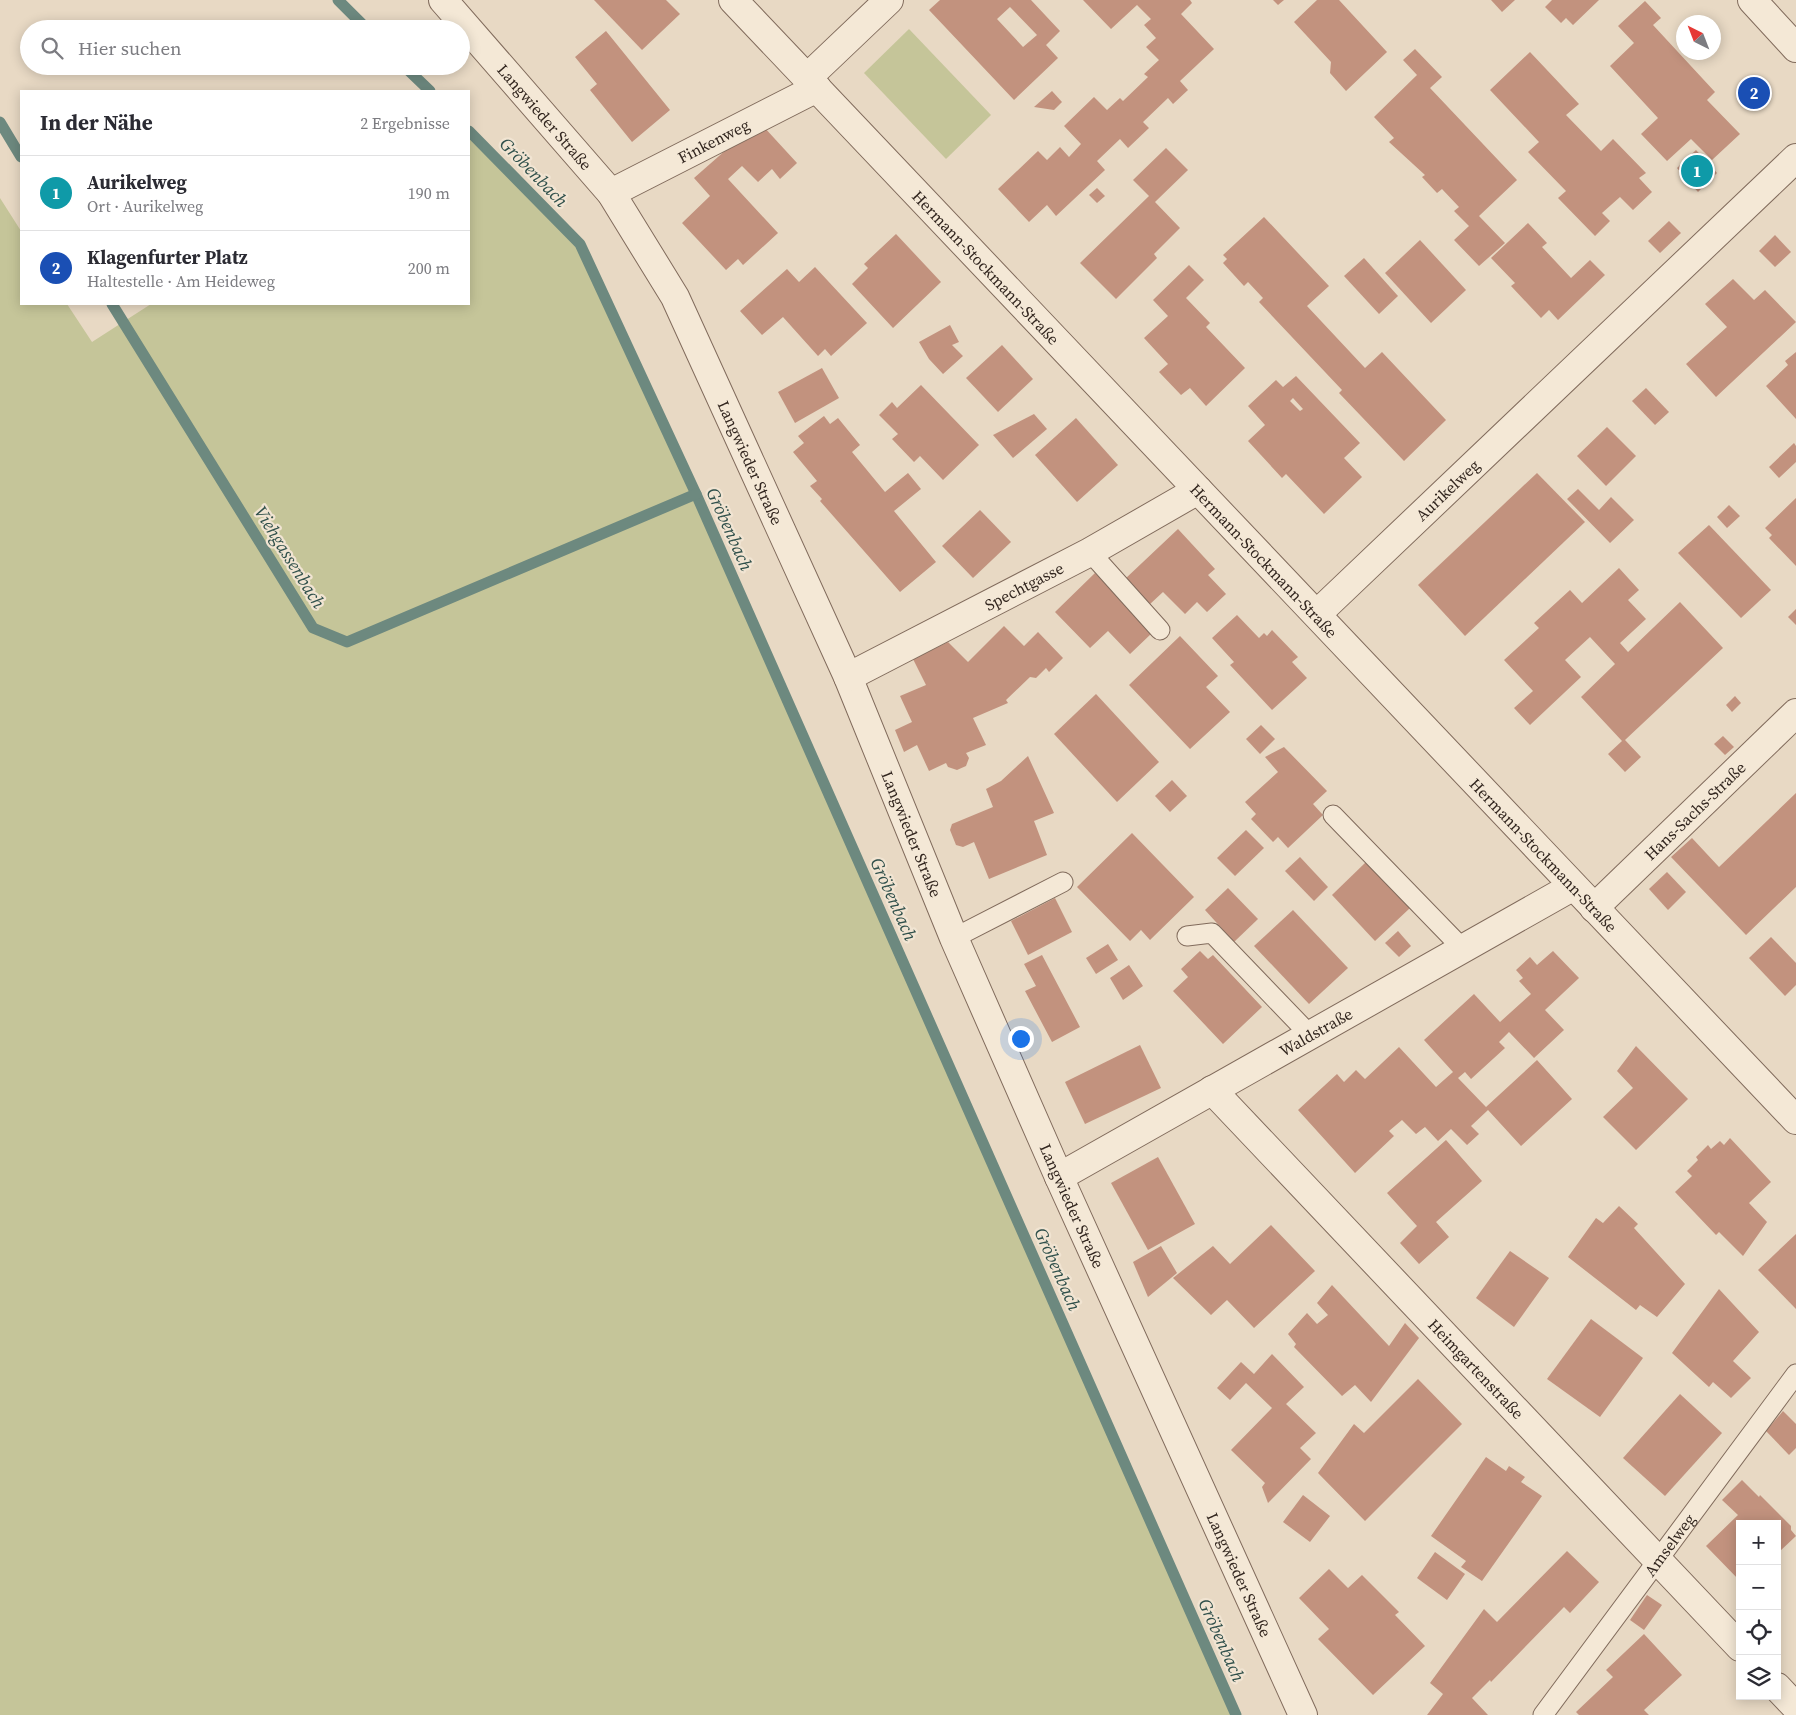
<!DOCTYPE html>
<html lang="de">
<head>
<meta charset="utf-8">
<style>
  body { margin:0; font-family:"Source Serif 4",serif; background:#f2f2f3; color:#2b2b33 }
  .controls { position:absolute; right:15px; bottom:15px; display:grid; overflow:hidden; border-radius:0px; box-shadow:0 2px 12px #0003 }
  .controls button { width:45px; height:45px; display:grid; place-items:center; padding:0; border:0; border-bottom:1px solid #e1e1e2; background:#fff; color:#2b2b33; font:25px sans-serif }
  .compass { position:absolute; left:1676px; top:15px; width:45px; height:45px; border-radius:50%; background:#fff; box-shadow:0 2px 12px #0003; rotate:318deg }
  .you { position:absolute; left:1020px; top:1038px; width:18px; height:18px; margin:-12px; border:4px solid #fff; border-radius:50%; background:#1a73e8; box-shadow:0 0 0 8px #1a73e833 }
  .badge { display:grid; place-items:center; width:32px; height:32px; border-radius:50%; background:#89343e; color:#fff; font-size:16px; font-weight:700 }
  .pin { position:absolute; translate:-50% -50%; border:2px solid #fff; box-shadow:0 1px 5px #0006 }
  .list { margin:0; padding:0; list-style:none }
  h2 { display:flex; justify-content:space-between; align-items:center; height:65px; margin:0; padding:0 20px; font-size:21px }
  h2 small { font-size:16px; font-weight:400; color:#7c7c81 }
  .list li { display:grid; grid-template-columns:32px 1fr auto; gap:15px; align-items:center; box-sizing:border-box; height:75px; padding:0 20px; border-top:1px solid #e1e1e2 }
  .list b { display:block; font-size:19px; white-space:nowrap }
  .list p { margin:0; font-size:16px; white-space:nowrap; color:#7c7c81 }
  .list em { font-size:16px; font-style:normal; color:#7c7c81 }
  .icon { flex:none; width:28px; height:28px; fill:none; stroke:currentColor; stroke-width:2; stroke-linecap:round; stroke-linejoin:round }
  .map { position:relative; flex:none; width:1796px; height:1715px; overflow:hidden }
  .search { position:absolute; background:#fff; box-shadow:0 2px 12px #0003; left:20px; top:20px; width:450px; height:55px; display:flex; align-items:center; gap:12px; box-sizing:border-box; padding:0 18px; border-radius:28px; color:#7c7c81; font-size:19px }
  .panel { position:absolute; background:#fff; box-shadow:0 2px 12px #0003; left:20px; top:90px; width:450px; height:215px; border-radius:0px }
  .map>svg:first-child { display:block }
</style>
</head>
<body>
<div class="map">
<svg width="1796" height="1715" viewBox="0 0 1796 1715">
  <rect width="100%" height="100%" fill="#e8d9c4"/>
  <g fill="#c5c599">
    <path d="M909 29 991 115 946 159 864 73Z"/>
    <path d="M469 131 580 244 696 494 1236 1715H0V198L21 231V304H67L92 342 151 304H469Z"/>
  </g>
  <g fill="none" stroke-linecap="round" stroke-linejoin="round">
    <g stroke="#6d897f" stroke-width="11">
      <path d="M338 0 367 29"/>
      <path d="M404 66 430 91"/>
      <path d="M0 122 21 157"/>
      <path d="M469 131 580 244 696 494 1236 1715"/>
      <path d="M112 304 313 628 347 642 696 494"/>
    </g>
  </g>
  <g fill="#c2927e" fill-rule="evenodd">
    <path d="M594 0H666L680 14 642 50Z"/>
    <path d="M940 0H1031L1060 31 1046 45 1058 58 1014 100 929 10ZM1010 7 1037 35 1023 47 997 19Z"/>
    <path d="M1083 0H1190L1192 3 1181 14 1214 49 1180 81 1188 90 1173 104 1168 98 1143 122 1149 128 1128 148 1120 139 1097 161 1105 170 1056 216 1047 205 1029 222 998 189 1038 151 1047 160 1060 147 1069 157 1081 144 1064 126 1094 97 1107 110 1120 98 1123 101 1148 77 1144 74 1159 60 1146 47 1156 38 1144 25 1151 19 1137 5 1111 29Z"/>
    <path d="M1273 0H1284L1278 5Z"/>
    <path d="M1317 0H1339L1387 52 1346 91 1330 73 1331 62 1294 22Z"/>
    <path d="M1491 0H1515L1502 12Z"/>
    <path d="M1552 0H1599L1573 25 1566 18 1561 23 1545 7Z"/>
    <path d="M1645 1 1661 18 1653 25 1715 92 1707 100 1740 134 1712 160 1691 139 1667 161 1641 134 1658 118 1610 66 1634 43 1618 26Z"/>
    <path d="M606 31 670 110 632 142 590 90 597 84 575 57Z"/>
    <path d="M1415 49 1442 77 1430 88 1517 180 1479 216 1505 243 1479 266 1454 240 1469 226 1454 211 1459 207 1442 189 1437 193 1422 177 1425 175 1389 142 1394 138 1374 117 1417 75 1403 60Z"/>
    <path d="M1530 52 1579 104 1566 115 1601 151 1613 139 1646 173 1639 178 1652 192 1633 210 1620 197 1602 213 1610 221 1595 236 1558 198 1566 191 1528 152 1539 142 1490 90Z"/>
    <path d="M1052 91 1062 102 1054 110 1034 107Z"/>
    <path d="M763 126 797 163 780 179 772 169 758 182 742 166 728 179 778 233 743 265 738 259 726 270 682 223 710 196 694 178 727 149Z"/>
    <path d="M1166 148 1188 170 1155 202 1180 228 1154 254 1157 258 1116 299 1080 263 1149 196 1133 180Z"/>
    <path d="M1696 150 1717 173 1698 192 1677 168Z"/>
    <path d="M1097 188 1105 196 1097 203 1089 195Z"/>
    <path d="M1264 217 1329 286 1307 306 1365 368 1382 352 1446 420 1404 461 1339 393 1342 390 1259 302 1263 298 1248 282 1244 286 1223 263 1227 259 1223 255Z"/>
    <path d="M1669 221 1681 233 1660 253 1648 241Z"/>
    <path d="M1528 223 1547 243 1542 247 1571 278 1590 260 1605 275 1558 320 1549 310 1541 318 1511 286 1515 283 1491 258Z"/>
    <path d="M896 234 941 282 893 328 852 284 868 268 864 264Z"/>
    <path d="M1775 235 1791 252 1775 267 1759 251Z"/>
    <path d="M1420 240 1466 290 1431 323 1385 273Z"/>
    <path d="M1364 258 1398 296 1379 314 1344 276Z"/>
    <path d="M1189 265 1204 280 1186 298 1210 323 1206 327 1245 368 1206 406 1190 388 1181 395 1159 372 1168 364 1144 338 1168 316 1153 300Z"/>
    <path d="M815 267 867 323 831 356 825 349 818 356 783 317 762 335 740 311 787 269 799 282Z"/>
    <path d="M1733 279 1754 300 1765 290 1796 322 1716 397 1686 364 1727 327 1705 304Z"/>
    <path d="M950 325 959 342 952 345 963 356 943 374 929 359 919 342Z"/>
    <path d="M1002 345 1033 379 998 412 966 378Z"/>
    <path d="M1796 352V419L1766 386 1788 365 1785 361Z"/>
    <path d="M822 368 839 398 795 423 778 392Z"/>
    <path d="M1296 376 1360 443 1344 458 1362 477 1324 514 1286 474 1282 478 1248 441 1265 425 1248 406 1276 380 1283 387ZM1293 398 1303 409 1300 411 1290 401Z"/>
    <path d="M921 385 979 445 943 480 920 456 914 462 892 439 898 434 879 415 892 402 897 408Z"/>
    <path d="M1646 388 1669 412 1655 425 1632 401Z"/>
    <path d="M1034 414 1047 429 1013 458 993 435Z"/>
    <path d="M824 416 830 424 838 418 860 445 852 452 885 492 908 473 921 489 894 511 936 562 900 592 820 501 822 499 810 486 817 481 793 452 804 443 798 436Z"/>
    <path d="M1076 418 1118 465 1077 502 1035 455Z"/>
    <path d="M1607 427 1636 456 1606 486 1577 456Z"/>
    <path d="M1794 443 1796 446V462L1779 478 1769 467Z"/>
    <path d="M1537 473 1585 522 1465 636 1418 585Z"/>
    <path d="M1578 489 1599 510 1611 497 1634 520 1610 543 1567 499Z"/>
    <path d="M1796 498V566L1769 538 1772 535 1765 528Z"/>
    <path d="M1729 505 1740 516 1727 528 1717 517Z"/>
    <path d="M980 510 1011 542 973 578 942 546Z"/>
    <path d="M1709 525 1771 590 1741 618 1678 553Z"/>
    <path d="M1178 529 1215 569 1208 575 1226 594 1207 612 1197 602 1185 614 1163 592 1149 605 1125 579Z"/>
    <path d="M1619 568 1639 590 1628 600 1646 619 1620 643 1628 652 1680 602 1723 648 1625 740 1641 757 1625 772 1608 754 1622 741 1581 697 1615 664 1590 637 1565 660 1581 677 1530 725 1514 708 1533 691 1504 660 1539 628 1534 623 1570 590 1582 603Z"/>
    <path d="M1095 573 1152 633 1130 654 1108 631 1090 648 1055 612Z"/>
    <path d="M1796 609V625L1788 617Z"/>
    <path d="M1237 615 1259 638 1264 633 1267 636 1272 630 1298 657 1292 662 1307 678 1272 710 1230 665 1234 662 1212 638Z"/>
    <path d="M1004 626 1024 646 1038 632 1063 658 1049 672 1046 668 1036 678 1030 677 1006 700 1008 703 973 718 986 745 966 753 969 758 966 766 957 770 948 767 946 763 929 771 917 745 904 752 895 730 912 722 900 696 926 685 913 659 948 642 968 662Z"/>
    <path d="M1180 636 1218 676 1206 687 1230 712 1190 749 1129 685Z"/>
    <path d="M1096 694 1159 762 1117 802 1054 734Z"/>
    <path d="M1735 696 1741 703 1732 712 1726 705Z"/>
    <path d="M1261 725 1275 739 1260 754 1246 739Z"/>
    <path d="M1723 736 1734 747 1725 755 1714 744Z"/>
    <path d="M1284 747 1327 791 1313 804 1323 815 1288 848 1278 837 1273 842 1251 819 1256 814 1245 802 1278 772 1265 757Z"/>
    <path d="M1028 756 1054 813 1034 821 1047 855 989 879 974 842 963 847 956 845 950 830 952 824 993 807 986 789 1001 781Z"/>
    <path d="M1172 780 1187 796 1170 812 1155 796Z"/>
    <path d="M1796 793V887L1746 935 1671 857 1692 838 1719 867Z"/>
    <path d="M1246 830 1264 848 1235 876 1217 858Z"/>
    <path d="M1132 833 1194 897 1150 940 1141 930 1130 941 1077 887Z"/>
    <path d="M1300 857 1328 887 1314 901 1285 871Z"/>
    <path d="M1366 862 1410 908 1375 941 1332 895Z"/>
    <path d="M1667 872 1686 892 1668 910 1649 889Z"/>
    <path d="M1228 888 1258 919 1234 942 1205 910Z"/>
    <path d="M1055 898 1072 932 1028 955 1011 921Z"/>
    <path d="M1293 910 1348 968 1309 1004 1254 946Z"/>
    <path d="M1398 931 1411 946 1399 957 1385 943Z"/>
    <path d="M1771 937 1796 963V985L1785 996 1749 958Z"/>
    <path d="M1108 944 1118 960 1096 974 1086 958Z"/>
    <path d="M1200 951 1208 959 1213 955 1262 1007 1223 1044 1173 991 1188 977 1181 969Z"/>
    <path d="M1553 951 1579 978 1545 1010 1564 1030 1534 1058 1509 1032 1499 1042 1505 1048 1471 1079 1465 1072 1458 1078 1486 1107 1537 1060 1572 1099 1521 1146 1488 1110 1471 1126 1479 1134 1467 1145 1451 1129 1438 1141 1425 1127 1416 1134 1402 1120 1389 1131 1394 1136 1355 1173 1298 1110 1337 1074 1344 1082 1356 1070 1365 1079 1399 1047 1436 1087 1453 1072 1424 1040 1474 994 1500 1022 1531 994 1519 981 1523 978 1516 970 1530 957 1537 965Z"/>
    <path d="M1042 955 1080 1027 1052 1042 1025 991 1036 986 1024 964Z"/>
    <path d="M1129 965 1143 986 1123 1000 1110 978Z"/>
    <path d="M1140 1045 1161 1088 1085 1124 1065 1082Z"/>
    <path d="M1636 1046 1688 1099 1636 1150 1603 1117 1633 1088 1617 1071Z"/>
    <path d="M1730 1138 1771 1182 1749 1203 1767 1222 1743 1256 1719 1232 1716 1235 1675 1192 1692 1176 1687 1171 1698 1160 1696 1157 1708 1145 1711 1149 1720 1141 1724 1145Z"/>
    <path d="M1446 1140 1482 1181 1436 1222 1449 1237 1419 1264 1400 1243 1417 1226 1387 1193Z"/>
    <path d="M1158 1157 1195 1224 1148 1250 1111 1183Z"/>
    <path d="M1619 1206 1638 1224 1634 1228 1685 1284 1657 1317 1640 1305 1636 1310 1568 1257 1596 1218 1603 1223Z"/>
    <path d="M1271 1225 1315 1271 1254 1328 1227 1300 1211 1315 1173 1278 1213 1246 1230 1264Z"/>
    <path d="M1796 1234V1309L1758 1270Z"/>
    <path d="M1161 1246 1177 1273 1148 1297 1133 1262Z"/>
    <path d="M1510 1251 1549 1278 1514 1327 1476 1298Z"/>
    <path d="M1332 1285 1389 1346 1405 1323 1419 1338 1371 1402 1355 1385 1342 1396 1294 1347 1296 1344 1288 1334 1307 1313 1317 1324 1328 1315 1317 1303Z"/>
    <path d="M1719 1289 1759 1332 1733 1361 1751 1378 1731 1398 1713 1382 1709 1387 1672 1353Z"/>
    <path d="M1591 1319 1643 1358 1600 1417 1547 1379Z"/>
    <path d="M1272 1354 1304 1387 1286 1404 1316 1433 1300 1448 1311 1459 1268 1503 1262 1487 1265 1483 1231 1450 1272 1408 1246 1383 1230 1400 1217 1388 1241 1362 1254 1374Z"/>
    <path d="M1418 1379 1462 1424 1365 1521 1318 1473 1354 1424 1364 1433Z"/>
    <path d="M1680 1394 1722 1433 1665 1496 1623 1458Z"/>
    <path d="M1783 1411 1796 1424V1448L1789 1455 1766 1431Z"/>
    <path d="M1486 1457 1506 1471 1509 1466 1525 1477 1521 1482 1542 1496 1482 1581 1461 1567 1466 1561 1431 1536Z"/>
    <path d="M1742 1480 1759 1497 1760 1495 1791 1526V1530L1796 1536 1779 1552 1777 1549V1524H1740V1581L1706 1546 1738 1515 1722 1500Z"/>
    <path d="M1303 1495 1330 1516 1310 1542 1283 1522Z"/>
    <path d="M1567 1551 1599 1582 1570 1613 1564 1607 1491 1682 1490 1680 1472 1698 1488 1715H1427L1443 1694 1430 1683 1484 1609 1497 1622Z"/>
    <path d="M1435 1552 1465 1574 1447 1600 1417 1578Z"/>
    <path d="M1329 1569 1348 1588 1362 1575 1399 1612 1395 1615 1425 1646 1373 1695 1318 1639 1329 1629 1299 1598Z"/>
    <path d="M1647 1595 1662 1605 1644 1630 1630 1620Z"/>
    <path d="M1644 1634 1682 1675 1644 1710 1649 1715H1579L1576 1712 1613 1677 1606 1670Z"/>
  </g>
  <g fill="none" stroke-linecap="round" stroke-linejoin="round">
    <defs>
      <g id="lane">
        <path d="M1090 552 1160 630"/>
        <path d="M1333 815 1463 949"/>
        <path d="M1187 936 1212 933 1310 1035"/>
        <path d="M954 938 1063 882"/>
        <path id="s1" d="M1543 1715 1796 1374"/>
      </g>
      <g id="street">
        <path id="s2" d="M443 0 611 193 675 297 848 677 954 938 1059 1177 1303 1715"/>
        <path id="s3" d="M733 0C1087 374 1441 748 1796 1120"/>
        <path d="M1752 0 1796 48"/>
        <path d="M807 78 889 0"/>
        <path id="s4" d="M611 193 817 88"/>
        <path id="s5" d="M1317 614 1796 158"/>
        <path id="s6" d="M848 677 1090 552 1198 490"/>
        <path id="s7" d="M1594 908 1796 713"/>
        <path id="s8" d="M1212 1090 1740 1647"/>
        <path id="s9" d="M1059 1177 1572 887"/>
        <path d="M1777 1687 1796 1707"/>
      </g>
    </defs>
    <use href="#lane" stroke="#816b5c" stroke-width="21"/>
    <use href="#street" stroke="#816b5c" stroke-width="30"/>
    <use href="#lane" stroke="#f4e8d6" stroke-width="19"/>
    <use href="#street" stroke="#f4e8d6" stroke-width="28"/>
  </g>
  <g text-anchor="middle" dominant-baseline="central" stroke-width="4.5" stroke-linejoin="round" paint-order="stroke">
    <g font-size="16" fill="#32261f" stroke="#f1e4d2">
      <text stroke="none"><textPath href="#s2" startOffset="155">Langwieder Straße</textPath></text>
      <text stroke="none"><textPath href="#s4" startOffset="115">Finkenweg</textPath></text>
      <text stroke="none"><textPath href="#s3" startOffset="368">Hermann-Stockmann-Straße</textPath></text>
      <text stroke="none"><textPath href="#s2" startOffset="560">Langwieder Straße</textPath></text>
      <text stroke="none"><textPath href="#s5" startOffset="180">Aurikelweg</textPath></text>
      <text stroke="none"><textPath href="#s3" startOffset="772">Hermann-Stockmann-Straße</textPath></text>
      <text stroke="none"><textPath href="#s6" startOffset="198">Spechtgasse</textPath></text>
      <text stroke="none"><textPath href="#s7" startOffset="140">Hans-Sachs-Straße</textPath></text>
      <text stroke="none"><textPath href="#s2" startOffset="965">Langwieder Straße</textPath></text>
      <text stroke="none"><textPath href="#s3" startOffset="1178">Hermann-Stockmann-Straße</textPath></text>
      <text stroke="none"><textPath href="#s9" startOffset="295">Waldstraße</textPath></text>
      <text stroke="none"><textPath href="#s2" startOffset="1370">Langwieder Straße</textPath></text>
      <text stroke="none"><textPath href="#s8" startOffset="384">Heimgartenstraße</textPath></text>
      <text stroke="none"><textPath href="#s1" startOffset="212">Amselweg</textPath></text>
      <text stroke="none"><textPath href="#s2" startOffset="1775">Langwieder Straße</textPath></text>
    </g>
    <g font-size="18" font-style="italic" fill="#30504b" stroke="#f1e4d2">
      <text transform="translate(534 172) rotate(46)">Gröbenbach</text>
      <text transform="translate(730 529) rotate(66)">Gröbenbach</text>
      <text transform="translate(290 557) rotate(58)">Viehgassenbach</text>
      <text transform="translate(894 899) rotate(66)">Gröbenbach</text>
      <text transform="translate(1058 1269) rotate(66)">Gröbenbach</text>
      <text transform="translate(1222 1640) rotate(66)">Gröbenbach</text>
    </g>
  </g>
</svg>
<div class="controls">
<button>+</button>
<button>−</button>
<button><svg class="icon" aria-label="locate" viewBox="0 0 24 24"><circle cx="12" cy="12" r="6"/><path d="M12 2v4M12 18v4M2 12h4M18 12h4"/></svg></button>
<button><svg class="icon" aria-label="layers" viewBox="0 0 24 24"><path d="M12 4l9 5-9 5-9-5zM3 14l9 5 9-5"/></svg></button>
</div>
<svg class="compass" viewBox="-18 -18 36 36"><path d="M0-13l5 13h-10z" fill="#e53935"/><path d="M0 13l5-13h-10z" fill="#7c7c81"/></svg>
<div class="you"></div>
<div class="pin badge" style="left:1697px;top:171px;background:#0f9aa8">1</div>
<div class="pin badge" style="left:1754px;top:93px;background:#1a4fb4">2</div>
<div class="search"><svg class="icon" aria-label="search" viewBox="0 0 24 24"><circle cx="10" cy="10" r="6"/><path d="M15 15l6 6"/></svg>Hier suchen</div>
<section class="panel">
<h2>In der Nähe<small>2 Ergebnisse</small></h2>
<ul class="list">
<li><span class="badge" style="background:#0f9aa8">1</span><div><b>Aurikelweg</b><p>Ort · Aurikelweg</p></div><em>190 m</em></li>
<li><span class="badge" style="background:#1a4fb4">2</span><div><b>Klagenfurter Platz</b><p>Haltestelle · Am Heideweg</p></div><em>200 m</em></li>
</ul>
</section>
</div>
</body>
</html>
